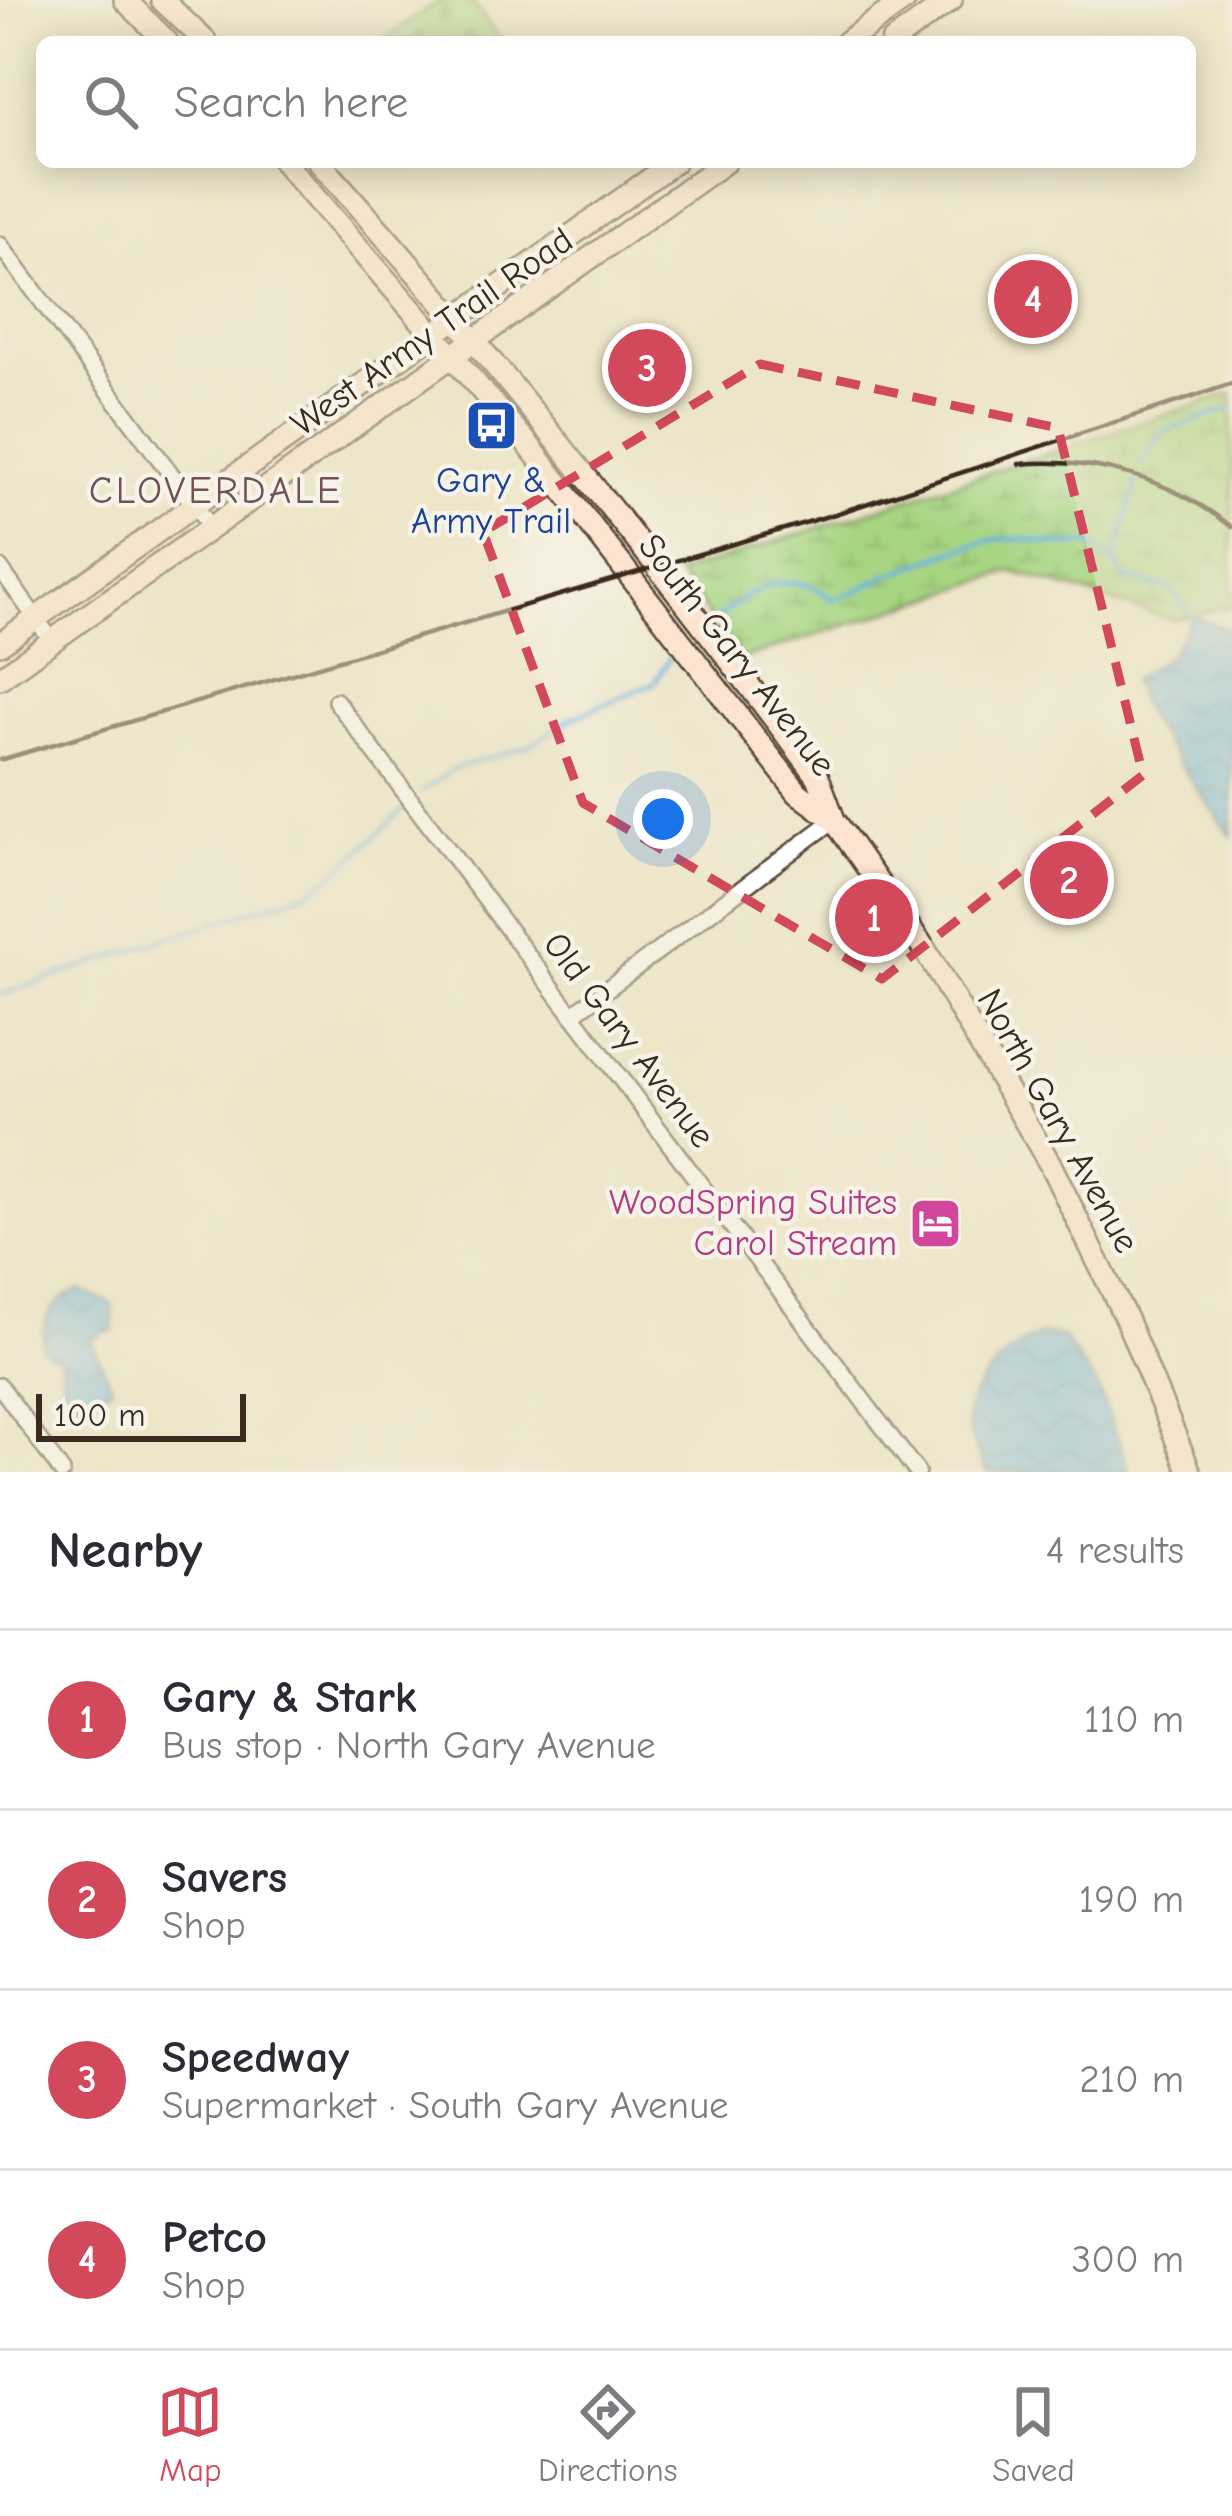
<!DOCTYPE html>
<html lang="en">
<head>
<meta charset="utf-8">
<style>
  body { margin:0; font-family:"Comic Neue",sans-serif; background:#f2f2f3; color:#2b2b33 }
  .scale { position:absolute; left:36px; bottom:30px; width:210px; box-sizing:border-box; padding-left:12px; border:6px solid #3b2a1e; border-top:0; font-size:33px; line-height:42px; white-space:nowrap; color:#3b2a1e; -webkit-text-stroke:9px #f7f3e8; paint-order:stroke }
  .you { position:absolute; left:663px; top:819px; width:42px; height:42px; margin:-30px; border:9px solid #fff; border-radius:50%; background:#1a73e8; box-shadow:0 0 0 18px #1a73e833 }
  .badge { display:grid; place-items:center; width:78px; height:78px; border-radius:50%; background:#d1495b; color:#fff; font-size:39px; font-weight:700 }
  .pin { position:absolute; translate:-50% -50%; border:6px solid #fff; box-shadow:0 3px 12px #0006 }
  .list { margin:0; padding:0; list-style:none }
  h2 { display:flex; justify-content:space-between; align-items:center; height:156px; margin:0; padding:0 48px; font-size:51px }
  h2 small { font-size:39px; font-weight:400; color:#7c7c81 }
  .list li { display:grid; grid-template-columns:78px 1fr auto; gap:36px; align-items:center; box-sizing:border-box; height:180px; padding:0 48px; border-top:3px solid #e1e1e2 }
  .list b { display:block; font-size:45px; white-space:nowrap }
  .list p { margin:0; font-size:39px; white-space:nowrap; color:#7c7c81 }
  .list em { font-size:39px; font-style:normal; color:#7c7c81 }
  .icon { flex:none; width:66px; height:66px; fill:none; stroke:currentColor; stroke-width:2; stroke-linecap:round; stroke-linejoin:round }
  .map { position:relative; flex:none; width:1232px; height:1472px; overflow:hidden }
  .search { position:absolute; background:#fff; box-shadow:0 6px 30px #0003; left:36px; right:36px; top:36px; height:132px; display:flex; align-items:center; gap:30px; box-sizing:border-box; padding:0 42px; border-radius:18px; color:#7c7c81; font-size:45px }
  .sheet { height:876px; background:#fff }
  nav { display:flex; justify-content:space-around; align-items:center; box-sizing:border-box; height:168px; border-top:3px solid #e1e1e2; background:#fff; font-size:33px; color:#7c7c81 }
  nav a { display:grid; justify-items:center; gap:6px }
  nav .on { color:#d1495b }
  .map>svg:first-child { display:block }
</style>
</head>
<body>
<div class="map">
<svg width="1232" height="1472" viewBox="0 0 1232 1472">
  <defs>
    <pattern id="wetland-marsh" width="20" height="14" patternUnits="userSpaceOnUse" patternTransform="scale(3)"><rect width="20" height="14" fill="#a7d582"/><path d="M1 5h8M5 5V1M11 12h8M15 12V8" fill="none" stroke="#91b770"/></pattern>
    <pattern id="cemetery-stones" width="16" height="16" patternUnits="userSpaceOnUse" patternTransform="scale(3)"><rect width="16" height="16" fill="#a7d582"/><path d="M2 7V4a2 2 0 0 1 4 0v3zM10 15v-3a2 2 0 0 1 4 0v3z" fill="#91b770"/></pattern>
    <pattern id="water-waves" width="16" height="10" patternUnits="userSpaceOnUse" patternTransform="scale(3)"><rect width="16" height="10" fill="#69b2e1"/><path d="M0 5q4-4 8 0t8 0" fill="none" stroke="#5891b6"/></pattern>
  </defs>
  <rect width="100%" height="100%" fill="#f7f3e8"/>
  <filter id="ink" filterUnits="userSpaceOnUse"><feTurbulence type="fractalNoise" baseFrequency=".00833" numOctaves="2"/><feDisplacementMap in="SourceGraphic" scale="24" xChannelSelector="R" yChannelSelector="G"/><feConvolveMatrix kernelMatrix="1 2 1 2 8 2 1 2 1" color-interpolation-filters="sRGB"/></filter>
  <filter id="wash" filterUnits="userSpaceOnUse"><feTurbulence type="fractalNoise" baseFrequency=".004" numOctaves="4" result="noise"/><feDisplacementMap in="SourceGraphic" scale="48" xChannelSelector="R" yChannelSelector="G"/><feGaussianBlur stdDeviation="2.7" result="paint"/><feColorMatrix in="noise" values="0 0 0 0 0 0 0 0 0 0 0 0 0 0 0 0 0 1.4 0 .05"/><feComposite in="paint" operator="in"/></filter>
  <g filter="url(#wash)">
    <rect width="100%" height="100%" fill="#ede5c8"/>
    <path fill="url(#wetland-marsh)" stroke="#718050" stroke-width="3" d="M1232 393V606L1174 620 1012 571 742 659 677 574Z"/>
    <path fill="url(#cemetery-stones)" stroke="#718050" stroke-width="3" d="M441 0H470L502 42H380Z"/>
    <g fill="url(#water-waves)" stroke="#526e80" stroke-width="3">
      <path d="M1193 616 1232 631V837L1148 720 1131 680 1169 656Z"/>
      <path d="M78 1290 113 1304 114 1331 102 1332 91 1341 112 1386 80 1406 63 1386 60 1359 42 1348C42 1318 51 1302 78 1290Z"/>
      <path d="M1042 1334 1062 1337 1098 1388 1130 1472H987C981 1458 971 1442 968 1427 961 1388 1012 1347 1042 1334Z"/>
    </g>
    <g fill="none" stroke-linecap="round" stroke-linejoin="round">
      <g stroke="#69b2e1" stroke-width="4.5">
        <path d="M1141 465 1163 432 1232 408"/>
        <path d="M1136 482 1115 562 1123 577 1170 589 1194 617"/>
        <path d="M711 624C749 591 787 563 832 599 853 596 864 585 883 578 916 565 953 549 988 541 1022 532 1055 551 1089 543L1115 562"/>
        <path d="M422 791 453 769 529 746 572 718 654 683 670 658"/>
        <path d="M0 995 306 892C336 876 379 833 405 808"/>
      </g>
    </g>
  </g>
  <g filter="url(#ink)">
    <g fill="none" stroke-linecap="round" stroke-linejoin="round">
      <defs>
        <g id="street">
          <path d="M0 245 212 529"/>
          <path d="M0 568 52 641"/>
          <path d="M336 701 917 1472"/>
          <path d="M572 1015 834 820"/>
          <path d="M0 1386 62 1472"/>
        </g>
        <g id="secondary">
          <path d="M125 0 167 42"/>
          <path d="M162 0 206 42"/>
          <path d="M846 42 905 0"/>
          <path d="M892 42 951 0"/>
          <path d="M284 162 527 443 798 793 833 819"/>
          <path d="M319 162C496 359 660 565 818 777L834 820 924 948 1050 1164 1127 1321 1190 1472"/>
          <path d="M0 644 674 162"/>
          <path d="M0 678 725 162"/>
        </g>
      </defs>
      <use href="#street" stroke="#564638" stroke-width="20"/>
      <use href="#secondary" stroke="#564638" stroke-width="26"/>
      <use href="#street" stroke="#fff" stroke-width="15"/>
      <use href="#secondary" stroke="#fde4d1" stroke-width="21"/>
      <g stroke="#3b2a1e" stroke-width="4.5">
        <path d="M1019 464C1097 457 1170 479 1232 527"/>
        <path d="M0 760 835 514 1232 384"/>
      </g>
    </g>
  </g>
  <path d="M0 0H1232V1472H0ZM760 364 1058 428 1143 775 882 979 583 803 483 532Z" fill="#ede5c8" fill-opacity=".55" fill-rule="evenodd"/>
  <path fill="none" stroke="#d1495b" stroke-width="9" stroke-dasharray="24 15" stroke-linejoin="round" d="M760 364 1058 428 1143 775 882 979 583 803 483 532Z"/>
  <defs>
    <symbol id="bus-square" viewBox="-11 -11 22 22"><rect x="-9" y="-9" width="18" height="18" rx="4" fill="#1a4fb4" stroke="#f7f3e8"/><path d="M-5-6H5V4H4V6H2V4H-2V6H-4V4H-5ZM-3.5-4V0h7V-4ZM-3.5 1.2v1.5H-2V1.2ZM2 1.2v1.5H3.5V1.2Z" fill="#fff"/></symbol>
    <symbol id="hotel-square" viewBox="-11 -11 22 22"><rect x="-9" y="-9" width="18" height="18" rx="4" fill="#d1479c" stroke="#f7f3e8"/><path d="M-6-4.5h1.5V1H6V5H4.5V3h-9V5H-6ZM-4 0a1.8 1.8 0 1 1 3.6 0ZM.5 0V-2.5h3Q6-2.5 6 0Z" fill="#fff"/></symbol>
  </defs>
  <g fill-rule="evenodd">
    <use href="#bus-square" x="462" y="396" width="59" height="59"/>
    <use href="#hotel-square" x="906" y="1194" width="59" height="59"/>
  </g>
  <g text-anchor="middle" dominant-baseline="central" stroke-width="9" stroke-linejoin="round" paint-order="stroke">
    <g font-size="36" fill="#3b2a1e" stroke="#f7f3e8">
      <text transform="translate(432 332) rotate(-35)">West Army Trail Road</text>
      <text transform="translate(737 655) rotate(52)">South Gary Avenue</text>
      <text transform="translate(629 1040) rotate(53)">Old Gary Avenue</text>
      <text transform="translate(1058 1121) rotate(61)">North Gary Avenue</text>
    </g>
    <g font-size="36" fill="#164399" stroke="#f7f3e8">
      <text x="491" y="480">Gary &amp;<tspan x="491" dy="41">Army Trail</tspan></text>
    </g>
    <g font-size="36" fill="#b23c85" stroke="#f7f3e8" text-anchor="end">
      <text x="897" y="1202">WoodSpring Suites<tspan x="897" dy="41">Carol Stream</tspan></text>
    </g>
    <g font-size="39" letter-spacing="3" fill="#705155" stroke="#f7f3e8">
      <text x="216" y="490">CLOVERDALE</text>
    </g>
  </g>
</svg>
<div class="scale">100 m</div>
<div class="you"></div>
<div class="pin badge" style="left:874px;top:918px">1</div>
<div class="pin badge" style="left:1069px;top:880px">2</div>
<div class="pin badge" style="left:647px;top:368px">3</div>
<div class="pin badge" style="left:1033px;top:299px">4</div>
<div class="search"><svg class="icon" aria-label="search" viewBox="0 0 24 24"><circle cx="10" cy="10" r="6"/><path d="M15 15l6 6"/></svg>Search here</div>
</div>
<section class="sheet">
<h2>Nearby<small>4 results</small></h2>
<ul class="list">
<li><span class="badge">1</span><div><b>Gary &amp; Stark</b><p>Bus stop · North Gary Avenue</p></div><em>110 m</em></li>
<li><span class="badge">2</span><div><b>Savers</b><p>Shop</p></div><em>190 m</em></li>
<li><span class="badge">3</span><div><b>Speedway</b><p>Supermarket · South Gary Avenue</p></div><em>210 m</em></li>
<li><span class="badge">4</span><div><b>Petco</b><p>Shop</p></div><em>300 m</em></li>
</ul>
</section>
<nav>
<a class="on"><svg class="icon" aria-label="map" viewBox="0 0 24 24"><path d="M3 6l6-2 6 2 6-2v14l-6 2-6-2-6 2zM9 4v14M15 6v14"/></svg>Map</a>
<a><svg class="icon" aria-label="directions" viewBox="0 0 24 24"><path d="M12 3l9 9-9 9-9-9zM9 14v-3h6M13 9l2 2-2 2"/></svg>Directions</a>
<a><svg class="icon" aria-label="saved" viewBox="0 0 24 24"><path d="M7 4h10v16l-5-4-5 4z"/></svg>Saved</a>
</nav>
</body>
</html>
